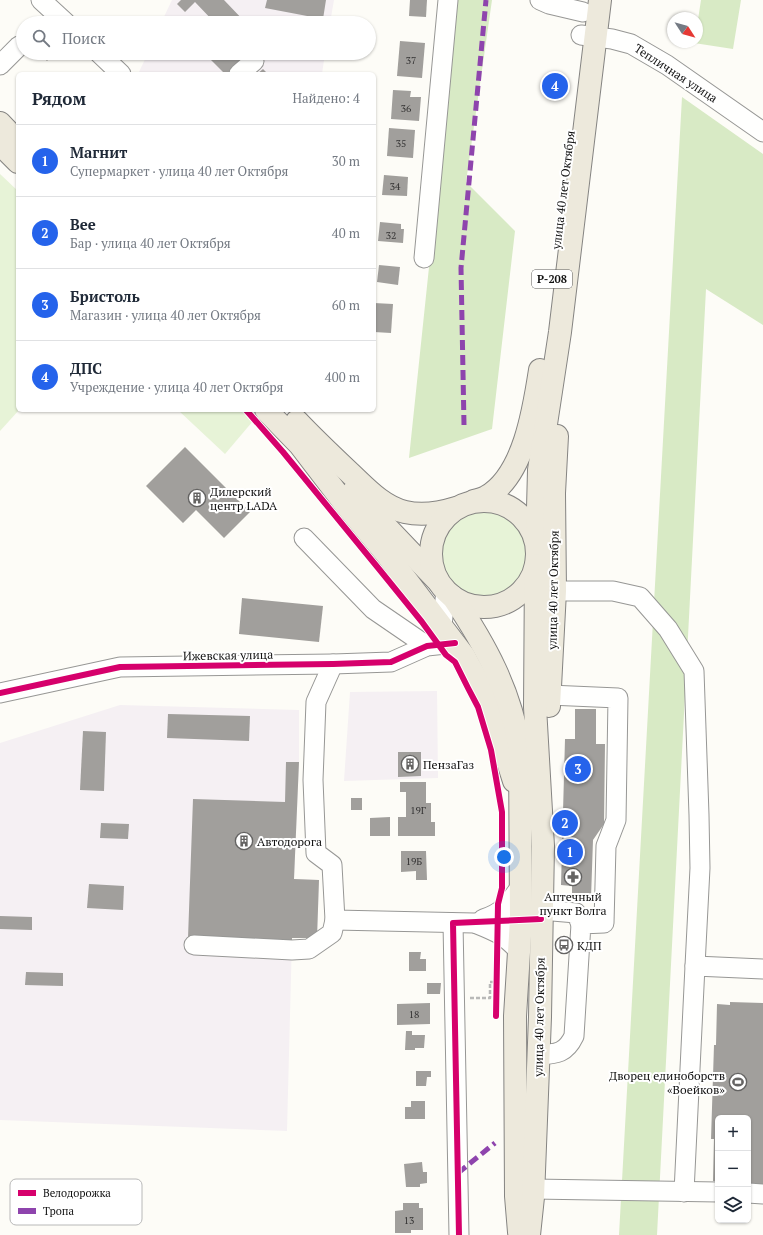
<!DOCTYPE html>
<html lang="ru">
<head>
<meta charset="utf-8">
<style>
  body { margin:0; font-family:"PT Serif",serif; background:#f2f2f3; color:#1f2937 }
  .controls { position:absolute; right:12px; bottom:12px; display:grid; overflow:hidden; border-radius:6px; box-shadow:0 1px 3px #0004 }
  .controls button { width:36px; height:36px; display:grid; place-items:center; padding:0; border:0; border-bottom:1px solid #e0e1e3; background:#fff; color:#1f2937; font:20px sans-serif }
  .compass { position:absolute; left:667px; top:12px; width:36px; height:36px; border-radius:50%; background:#fff; box-shadow:0 1px 3px #0004; rotate:126deg }
  .you { position:absolute; left:504px; top:857px; width:14px; height:14px; margin:-10px; border:3px solid #fff; border-radius:50%; background:#1a73e8; box-shadow:0 0 0 6px #1a73e833 }
  .badge { display:grid; place-items:center; width:26px; height:26px; border-radius:50%; background:#2563eb; color:#fff; font-size:13px; font-weight:700 }
  .pin { position:absolute; translate:-50% -50%; border:2px solid #fff; box-shadow:0 1px 4px #0006 }
  .list { margin:0; padding:0; list-style:none }
  h2 { display:flex; justify-content:space-between; align-items:center; height:52px; margin:0; padding:0 16px; font-size:17px }
  h2 small { font-size:13px; font-weight:400; color:#747a83 }
  .list li { display:grid; grid-template-columns:26px 1fr auto; gap:12px; align-items:center; box-sizing:border-box; height:72px; padding:0 16px; border-top:1px solid #e0e1e3 }
  .list b { display:block; font-size:15px; white-space:nowrap }
  .list p { margin:0; font-size:13px; white-space:nowrap; color:#747a83 }
  .list em { font-size:13px; font-style:normal; color:#747a83 }
  .icon { flex:none; width:22px; height:22px; fill:none; stroke:currentColor; stroke-width:2; stroke-linecap:round; stroke-linejoin:round }
  .map { position:relative; flex:none; width:763px; height:1235px; overflow:hidden }
  .search { position:absolute; background:#fff; box-shadow:0 1px 3px #0004; left:16px; top:16px; width:360px; height:44px; display:flex; align-items:center; gap:10px; box-sizing:border-box; padding:0 14px; border-radius:22px; color:#747a83; font-size:15px }
  .panel { position:absolute; background:#fff; box-shadow:0 1px 3px #0004; left:16px; top:72px; width:360px; height:340px; border-radius:6px }
  .map>svg:first-child { display:block }
</style>
</head>
<body>
<div class="map">
<svg width="763" height="1235" viewBox="0 0 763 1235">
  <rect width="100%" height="100%" fill="#fdfcf7"/>
  <g fill="#f5f0f3">
    <path d="M172 0H334L330 23H161Z"/>
    <path d="M148 53H325L322 74H138Z"/>
    <path d="M437 691 438 778 344 781 350 692Z"/>
    <path d="M120 705 299 710V762L294 879 319 880 317 938H292L287 1131 0 1120V743Z"/>
  </g>
  <g fill="#e7f3d7">
    <path d="M0 174 18 191 19 410 0 431Z"/>
    <path d="M178 410H240L253 421 225 454Z"/>
    <circle cx="484" cy="553" r="45"/>
  </g>
  <g fill="#d8eac5">
    <path d="M457 0H492L466 182 515 231 492 429 409 458Z"/>
    <path d="M701 0H741L733 49 694 43V42H697V26Z"/>
    <path d="M682 97 763 154V325L706 289 657 1235H619Z"/>
  </g>
  <g fill="#a19f9c">
    <path d="M181 0H224L246 23H215L195 2 185 12 177 4Z"/>
    <path d="M267 0H326L323 19 265 8Z"/>
    <path d="M410 0H427L426 17 409 16Z"/>
    <path d="M400 41 425 43 422 78 397 76Z"/>
    <path d="M39 53H54L47 61Z"/>
    <path d="M204 53H256L234 74H225Z"/>
    <path d="M263 69 268 74H257Z"/>
    <path d="M393 90 411 91 410 97H421L419 121 391 119Z"/>
    <path d="M389 128 415 130 413 158 387 156Z"/>
    <path d="M384 175 408 177 407 196 382 195Z"/>
    <path d="M380 222 401 224V229H404L403 243 378 241Z"/>
    <path d="M379 265 400 267 398 285 377 282Z"/>
    <path d="M374 303 393 304 391 333 374 332Z"/>
    <path d="M185 447 250 512 224 538 196 510 183 523 146 486Z"/>
    <path d="M242 598 323 606 319 642 239 634Z"/>
    <path d="M575 709H596V744H605L604 824 593 840 591 898H572V886L561 885 565 739H575Z"/>
    <path d="M168 714 250 716 249 741 167 738Z"/>
    <path d="M83 731 106 732 104 791 80 790Z"/>
    <path d="M398 752H421V776L398 777Z"/>
    <path d="M286 762H299L294 879 319 880 317 938H292V942L188 938 193 799 285 802Z"/>
    <path d="M400 782H426V803H431V822H435V836H398V817H406V792H400Z"/>
    <rect x="351" y="798" width="11" height="12"/>
    <path d="M390 817V836H370V818Z"/>
    <path d="M101 823 129 824 128 839 100 838Z"/>
    <path d="M401 851H426L427 880H416V871L401 872Z"/>
    <path d="M89 884 124 886 123 910 87 908Z"/>
    <path d="M0 916 32 917V930L0 929Z"/>
    <path d="M409 952H421L420 959H426V971H409Z"/>
    <path d="M26 972 63 973V986L25 985Z"/>
    <path d="M427 983H441L440 994H427Z"/>
    <path d="M730 1002 763 1003V1185H748V1118H718V1181H713L714 1139H711L714 1045H716L717 1004 730 1005Z"/>
    <path d="M430 1003V1024L397 1025V1004Z"/>
    <path d="M406 1031H412V1035H425L424 1048H415V1050H405Z"/>
    <path d="M416 1071H431V1077H427L426 1086H416Z"/>
    <path d="M411 1101H425V1119H405V1107H411Z"/>
    <path d="M422 1162 423 1172H427V1183L420 1184V1187H406L404 1164Z"/>
    <path d="M403 1203H419V1208H423V1230H411V1233H395V1211L403 1210Z"/>
  </g>
  <g fill="none" stroke-linecap="round" stroke-linejoin="round">
    <defs>
      <g id="minor">
        <path d="M41 0 66 23"/>
        <path d="M540 0 549 4 583 12"/>
        <path d="M581 35 612 39 631 44 667 65 763 132"/>
        <path d="M99 53 121 74"/>
        <path d="M0 65 19 46"/>
        <path d="M239 74 254 61"/>
        <path d="M424 258 448 0"/>
        <path d="M304 538 373 609 427 646"/>
        <path d="M555 591H613L640 597 668 629 694 671 699 815 700 868 695 966"/>
        <path d="M435 635 442 625 446 591"/>
        <path d="M333 664 316 702 313 780 316 853 332 865 335 920 474 923 536 920"/>
        <path d="M0 693 120 667 333 664 391 662 427 646 455 643"/>
        <path d="M541 910 576 913 581 924"/>
        <path d="M483 919C503 913 509 903 521 886"/>
        <path d="M453 923 459 1235"/>
        <path d="M477 924C497 932 504 935 519 951"/>
        <path d="M194 945 292 950 309 949 332 933 335 920"/>
        <path d="M539 1055C557 1054 566 1053 574 1036L581 924 604 923 606 846 616 820 618 698 549 695"/>
        <path d="M533 1189 718 1192"/>
        <path d="M684 1192 695 966 763 969"/>
        <path d="M748 1193 763 1194"/>
      </g>
      <g id="major">
        <path d="M0 123 18 142"/>
        <path d="M0 144 18 162"/>
        <path d="M266 410 300 445 345 504 388 556 464 656 483 691 493 715 514 781"/>
        <path d="M297 421C314 439 332 456 350 473 366 488 383 507 405 512 422 516 440 513 456 508"/>
        <path d="M353 492 436 579"/>
        <circle cx="484" cy="554" r="53"/>
        <path d="M474 501C478 500 482 499 486 497 524 476 534 409 540 370"/>
        <path d="M537 546 539 470 560 332 600 0"/>
        <path d="M453 597C486 646 510 690 520 749L521 920 515 1016 516 1196 519 1232"/>
        <path d="M549 706 555 591 554 493 557 436"/>
        <path d="M529 1235 533 1197 540 1017 543 846 535 707 536 565"/>
      </g>
    </defs>
    <use href="#minor" stroke="#979795" stroke-width="21"/>
    <use href="#major" stroke="#858482" stroke-width="24"/>
    <path stroke="#b9b9b8" stroke-width="2.5" stroke-dasharray="4 2" stroke-linecap="butt" d="M470 998H490V982H497"/>
    <use href="#minor" stroke="#fffffe" stroke-width="19"/>
    <use href="#major" stroke="#ede9dc" stroke-width="22"/>
    <g stroke="#8e44ad" stroke-width="5" stroke-dasharray="10 5" stroke-linecap="butt">
      <path d="M464 425 461 268 486 0"/>
      <path d="M458 1173 495 1143"/>
    </g>
    <defs>
      <g id="cycleway">
        <path d="M246 410 283 452 379 569 422 622 446 655 455 662 468 688 478 707 491 750 502 812V888L498 904 496 1016"/>
        <path d="M0 693 120 667 333 664 391 662 427 646 455 643"/>
        <path d="M459 1235 453 923 541 919"/>
      </g>
    </defs>
    <use href="#cycleway" stroke="#fff" stroke-width="8"/>
    <use href="#cycleway" stroke="#d6006c" stroke-width="6"/>
  </g>
  <defs>
    <symbol id="building-ring" viewBox="-11 -11 22 22"><circle r="9.5" fill="#fff" stroke="#646362" stroke-width="1.5"/><path d="M-4-6H4V6H1V3H-1V6H-4ZM-2.5-4.3h1.7v1.8h-1.7ZM.8-4.3h1.7v1.8H.8ZM-2.5-1h1.7V.8h-1.7ZM.8-1h1.7V.8H.8Z" fill="#646362"/></symbol>
    <symbol id="pharmacy-ring" viewBox="-11 -11 22 22"><circle r="9.5" fill="#fff" stroke="#646362" stroke-width="1.5"/><path d="M-2-6h4v4h4v4h-4v4h-4v-4h-4v-4h4Z" fill="#646362"/></symbol>
    <symbol id="bus-ring" viewBox="-11 -11 22 22"><circle r="9.5" fill="#fff" stroke="#646362" stroke-width="1.5"/><path d="M-5-6H5V4H4V6H2V4H-2V6H-4V4H-5ZM-3.5-4V0h7V-4ZM-3.5 1.2v1.5H-2V1.2ZM2 1.2v1.5H3.5V1.2Z" fill="#646362"/></symbol>
    <symbol id="stadium-ring" viewBox="-11 -11 22 22"><circle r="9.5" fill="#fff" stroke="#646362" stroke-width="1.5"/><path d="M0-5a6.5 5 0 1 0 0 10a6.5 5 0 1 0 0-10ZM-3.5-1.8h7v3.6h-7Z" fill="#646362"/></symbol>
  </defs>
  <g fill-rule="evenodd">
    <use href="#building-ring" x="187" y="488" width="20" height="20"/>
    <use href="#building-ring" x="400" y="754" width="20" height="20"/>
    <use href="#building-ring" x="234" y="831" width="20" height="20"/>
    <use href="#pharmacy-ring" x="563" y="867" width="20" height="20"/>
    <use href="#bus-ring" x="554" y="935" width="20" height="20"/>
    <use href="#stadium-ring" x="728" y="1072" width="20" height="20"/>
  </g>
  <g text-anchor="middle" dominant-baseline="central" stroke-width="4" stroke-linejoin="round" paint-order="stroke">
    <g font-size="10" fill="#353434">
      <text x="411" y="60">37</text>
      <text x="406" y="108">36</text>
      <text x="401" y="143">35</text>
      <text x="395" y="186">34</text>
      <text x="391" y="235">32</text>
      <text x="418" y="810">19Г</text>
      <text x="414" y="861">19Б</text>
      <text x="414" y="1014">18</text>
      <text x="409" y="1220">13</text>
    </g>
    <rect fill="#fff" stroke="#585858" stroke-width="1" x="532" y="270" width="40" height="18" rx="3"/>
    <g font-size="11" font-weight="bold" fill="#111">
      <text x="552" y="279">Р-208</text>
    </g>
    <g font-size="12" fill="#111" stroke="#fff">
      <text transform="translate(676 73) rotate(33)">Тепличная улица</text>
      <text transform="translate(563 190) rotate(-83)">улица 40 лет Октября</text>
      <text transform="translate(553 590) rotate(-89)">улица 40 лет Октября</text>
      <text transform="translate(228 655) rotate(-1)">Ижевская улица</text>
      <text transform="translate(539 1017) rotate(-89)">улица 40 лет Октября</text>
    </g>
    <g font-size="12" fill="#111" stroke="#fff" text-anchor="start">
      <text x="210" y="491">Дилерский<tspan x="210" dy="14">центр LADA</tspan></text>
      <text x="423" y="764">ПензаГаз</text>
      <text x="257" y="841">Автодорога</text>
      <text x="573" y="896" text-anchor="middle">Аптечный<tspan x="573" dy="14">пункт Волга</tspan></text>
      <text x="577" y="945">КДП</text>
      <text x="725" y="1075" text-anchor="end">Дворец единоборств<tspan x="725" dy="14">«Воейков»</tspan></text>
    </g>
  </g>
  <rect x="10" y="1179" width="132" height="46" rx="6" fill="#fff" stroke="#b8b8b8" stroke-width="1"/>
  <rect x="18" y="1190" width="18" height="6" fill="#d6006c"/>
  <rect x="18" y="1208" width="18" height="6" fill="#8e44ad"/>
  <g font-size="11" fill="#111">
    <text x="43" y="1197">Велодорожка</text>
    <text x="43" y="1215">Тропа</text>
  </g>
</svg>
<div class="controls">
<button>+</button>
<button>−</button>
<button><svg class="icon" aria-label="layers" viewBox="0 0 24 24"><path d="M12 4l9 5-9 5-9-5zM3 14l9 5 9-5"/></svg></button>
</div>
<svg class="compass" viewBox="-18 -18 36 36"><path d="M0-13l5 13h-10z" fill="#e53935"/><path d="M0 13l5-13h-10z" fill="#747a83"/></svg>
<div class="you"></div>
<div class="pin badge" style="left:570px;top:852px">1</div>
<div class="pin badge" style="left:565px;top:823px">2</div>
<div class="pin badge" style="left:578px;top:769px">3</div>
<div class="pin badge" style="left:555px;top:86px">4</div>
<div class="search"><svg class="icon" aria-label="search" viewBox="0 0 24 24"><circle cx="10" cy="10" r="6"/><path d="M15 15l6 6"/></svg>Поиск</div>
<section class="panel">
<h2>Рядом<small>Найдено: 4</small></h2>
<ul class="list">
<li><span class="badge">1</span><div><b>Магнит</b><p>Супермаркет · улица 40 лет Октября</p></div><em>30 m</em></li>
<li><span class="badge">2</span><div><b>Bee</b><p>Бар · улица 40 лет Октября</p></div><em>40 m</em></li>
<li><span class="badge">3</span><div><b>Бристоль</b><p>Магазин · улица 40 лет Октября</p></div><em>60 m</em></li>
<li><span class="badge">4</span><div><b>ДПС</b><p>Учреждение · улица 40 лет Октября</p></div><em>400 m</em></li>
</ul>
</section>
</div>
</body>
</html>
